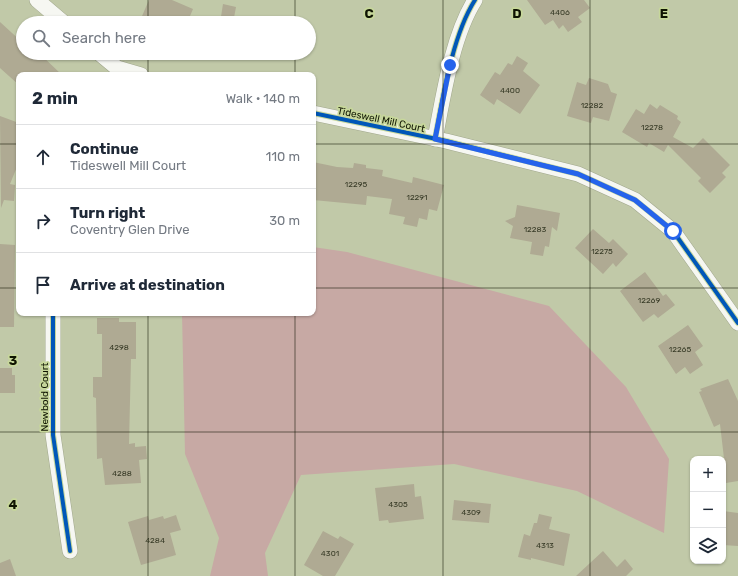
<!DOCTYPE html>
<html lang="en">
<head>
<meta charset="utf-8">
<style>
  body { margin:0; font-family:Rubik,sans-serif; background:#f6f6f7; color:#1f2937 }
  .controls { position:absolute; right:12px; bottom:12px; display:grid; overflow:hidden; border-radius:8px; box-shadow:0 1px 3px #0004 }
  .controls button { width:36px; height:36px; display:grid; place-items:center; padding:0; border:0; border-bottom:1px solid #e0e1e3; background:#fff; color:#1f2937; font:20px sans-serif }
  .stop { position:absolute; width:12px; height:12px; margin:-9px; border:3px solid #2563eb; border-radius:50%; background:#fff }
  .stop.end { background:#2563eb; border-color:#fff; box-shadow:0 1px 4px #0008 }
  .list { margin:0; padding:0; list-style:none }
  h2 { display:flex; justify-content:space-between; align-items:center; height:52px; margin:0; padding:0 16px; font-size:17px }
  h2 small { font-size:13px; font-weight:400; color:#747a83 }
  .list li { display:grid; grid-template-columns:26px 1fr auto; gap:12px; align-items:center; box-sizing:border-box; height:64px; padding:0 16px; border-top:1px solid #e0e1e3 }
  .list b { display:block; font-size:15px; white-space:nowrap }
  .list p { margin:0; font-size:13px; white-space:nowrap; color:#747a83 }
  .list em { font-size:13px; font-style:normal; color:#747a83 }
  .icon { flex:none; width:22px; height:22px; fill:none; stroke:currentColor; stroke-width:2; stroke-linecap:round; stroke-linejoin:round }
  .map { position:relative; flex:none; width:738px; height:576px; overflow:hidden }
  .search { position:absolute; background:#fff; box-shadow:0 1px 3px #0004; left:16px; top:16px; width:300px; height:44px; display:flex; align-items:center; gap:10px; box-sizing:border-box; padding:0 14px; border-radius:22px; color:#747a83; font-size:15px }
  .panel { position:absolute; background:#fff; box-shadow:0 1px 3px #0004; left:16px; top:72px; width:300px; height:244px; border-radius:8px }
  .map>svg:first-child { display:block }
</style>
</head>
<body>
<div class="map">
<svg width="738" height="576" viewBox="0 0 738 576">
  <rect width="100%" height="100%" fill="#c1c9a8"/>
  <path fill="#c7a9a4" d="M313 247 347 252 549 306 626 387 669 459 664 533 577 491 454 464 301 475 265 553 268 576H210L219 538 185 454 182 313H313Z"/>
  <g fill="#afaa93">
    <path d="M149 0H172L193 9 187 23H139Z"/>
    <path d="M527 0H584L590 8 578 17 582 22 568 32 563 25 559 29 553 20 545 25Z"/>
    <path d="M223 4 236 7 233 23H220Z"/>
    <path d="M0 22 23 43V53H39L62 75H19V85L0 68Z"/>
    <path d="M517 56 528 63 523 71 540 85 520 114 497 99 494 105 480 95 495 72 500 75 508 63 512 65Z"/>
    <path d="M589 78 608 84 611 92 617 94 609 121 593 117 591 123 567 116 577 82 586 85Z"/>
    <path d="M650 104 657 109 660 105 678 116 677 119 681 122 673 137 693 148 703 138 730 165 722 173 726 177 710 193 698 181 701 178 668 145 664 152 649 143 647 147 622 132 636 109 644 114Z"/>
    <path d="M0 116 19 123V162L10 184 15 185 14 201 4 200 1 208Z"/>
    <path d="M313 162 337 167 353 168 354 163 366 165V168L383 170 382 176 412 183 413 177 444 185 437 211 429 209 427 220 419 218 417 227 403 224 405 217 389 214 392 199 367 196 366 205 313 200Z"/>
    <path d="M517 205 560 213 557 231 552 227 549 247 545 246 543 256 530 254 532 242 510 238 513 226 505 221 515 217Z"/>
    <path d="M593 229 609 243 613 239 628 254 616 267 613 263 603 274 575 248Z"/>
    <path d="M0 244 15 245 14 327H0Z"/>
    <path d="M645 272 663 296 666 294 675 305 658 318 654 314 643 322 620 291Z"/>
    <path d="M97 318H119V322H136V359H131L129 444 135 443V447L146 446 147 459 139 460 141 483 105 485 102 458 97 459 96 398 93 397V377H102V334H97Z"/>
    <path d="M688 325 703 346 695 352 703 365 690 374 685 367 676 374 658 346Z"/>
    <path d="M0 368H12V375H15V393H0Z"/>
    <path d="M728 379 738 401V481L726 483V481H723V467H725L720 424 714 427 699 392 702 391 700 389Z"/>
    <path d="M414 484 415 497 421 496 424 519 389 523 388 520 379 521 375 488Z"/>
    <path d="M454 500 491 504 489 523 452 520Z"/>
    <path d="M723 511 738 513V546L723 545Z"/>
    <path d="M539 514 552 517 549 529 570 534 564 566 531 558V560L518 557 524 534 530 536 534 523H537Z"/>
    <path d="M176 515 181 530 170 533 176 555 141 565 128 522 148 516 149 520 163 516 164 519Z"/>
    <path d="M323 531 338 539 340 536 354 544 335 576H323L304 565Z"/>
    <path d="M603 551 617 567 625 559 633 569 626 576H576Z"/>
    <path d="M10 559 16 576H0V563Z"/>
  </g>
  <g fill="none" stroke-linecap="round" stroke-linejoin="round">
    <defs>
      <g id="street">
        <path d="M37 0 64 23"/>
        <path d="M99 53 117 68 141 75"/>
        <path d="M313 113 446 141 578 174 635 200 673 231 738 323"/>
        <path d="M435 139C443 98 452 36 475 0"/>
        <path d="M53 313V435L70 551"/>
      </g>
    </defs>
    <use href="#street" stroke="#a1a78d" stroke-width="16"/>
    <use href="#street" stroke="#f6f7f2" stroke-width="15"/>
    <defs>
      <g id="cycleway">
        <path d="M313 113 446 141 578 174 635 200 673 231 738 323"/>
        <path d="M435 139C443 98 452 36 475 0"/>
        <path d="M53 313V435L70 551"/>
      </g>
    </defs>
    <use href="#cycleway" stroke="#c7d79b" stroke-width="6"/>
    <use href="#cycleway" stroke="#0057b8" stroke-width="4"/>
  </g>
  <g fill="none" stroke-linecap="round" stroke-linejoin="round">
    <path stroke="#2563eb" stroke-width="5" d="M450 65 435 139 578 174 635 200 673 231"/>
  </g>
  <path fill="none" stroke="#0f1401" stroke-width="1" stroke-opacity="0.55" d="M148 0V23M295 0V23M443 0V576M590 0V576M148 53V75M295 53V75M0 144H19M313 144H738M0 288H19M313 288H738M148 313V576M295 313V576M0 432H738"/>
  <g text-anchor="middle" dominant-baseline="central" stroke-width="3.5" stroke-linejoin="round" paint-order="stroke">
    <g font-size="8" fill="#373a26">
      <text x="560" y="12">4406</text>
      <text x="510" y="90">4400</text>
      <text x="592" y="105">12282</text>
      <text x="652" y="127">12278</text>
      <text x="356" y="184">12295</text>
      <text x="417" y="197">12291</text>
      <text x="535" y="229">12283</text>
      <text x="602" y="251">12275</text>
      <text x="649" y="300">12269</text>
      <text x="119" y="347">4298</text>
      <text x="680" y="349">12265</text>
      <text x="122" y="473">4288</text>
      <text x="398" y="504">4305</text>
      <text x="471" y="512">4309</text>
      <text x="155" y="540">4284</text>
      <text x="545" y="545">4313</text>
      <text x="330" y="553">4301</text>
    </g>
    <g font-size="10" fill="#0f1401" stroke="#c7d79b">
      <text transform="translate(381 120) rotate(12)">Tideswell Mill Court</text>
      <text transform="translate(45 397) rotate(-90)">Newbold Court</text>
    </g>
  </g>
  <g font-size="13" text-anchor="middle" font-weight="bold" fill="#0f1401" stroke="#c7d79b" stroke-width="3.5" stroke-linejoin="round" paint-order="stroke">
    <text x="369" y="18">C</text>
    <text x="517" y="18">D</text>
    <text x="664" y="18">E</text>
    <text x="13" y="365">3</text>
    <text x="13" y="509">4</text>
  </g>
</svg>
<div class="controls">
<button>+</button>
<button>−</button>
<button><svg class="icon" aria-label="layers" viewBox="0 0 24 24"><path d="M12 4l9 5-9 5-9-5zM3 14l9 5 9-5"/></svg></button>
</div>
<div class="stop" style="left:673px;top:231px"></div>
<div class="stop end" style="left:450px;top:65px"></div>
<div class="search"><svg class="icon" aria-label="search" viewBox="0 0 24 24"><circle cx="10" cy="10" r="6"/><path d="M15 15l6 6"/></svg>Search here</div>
<section class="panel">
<h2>2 min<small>Walk · 140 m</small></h2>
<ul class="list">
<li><svg class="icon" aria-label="ahead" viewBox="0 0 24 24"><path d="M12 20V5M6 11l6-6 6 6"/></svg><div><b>Continue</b><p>Tideswell Mill Court</p></div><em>110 m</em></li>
<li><svg class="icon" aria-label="right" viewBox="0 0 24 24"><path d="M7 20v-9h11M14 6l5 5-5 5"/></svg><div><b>Turn right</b><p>Coventry Glen Drive</p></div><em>30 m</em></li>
<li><svg class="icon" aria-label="arrive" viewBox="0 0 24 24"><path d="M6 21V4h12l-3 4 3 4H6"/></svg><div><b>Arrive at destination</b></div></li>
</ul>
</section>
</div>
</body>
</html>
